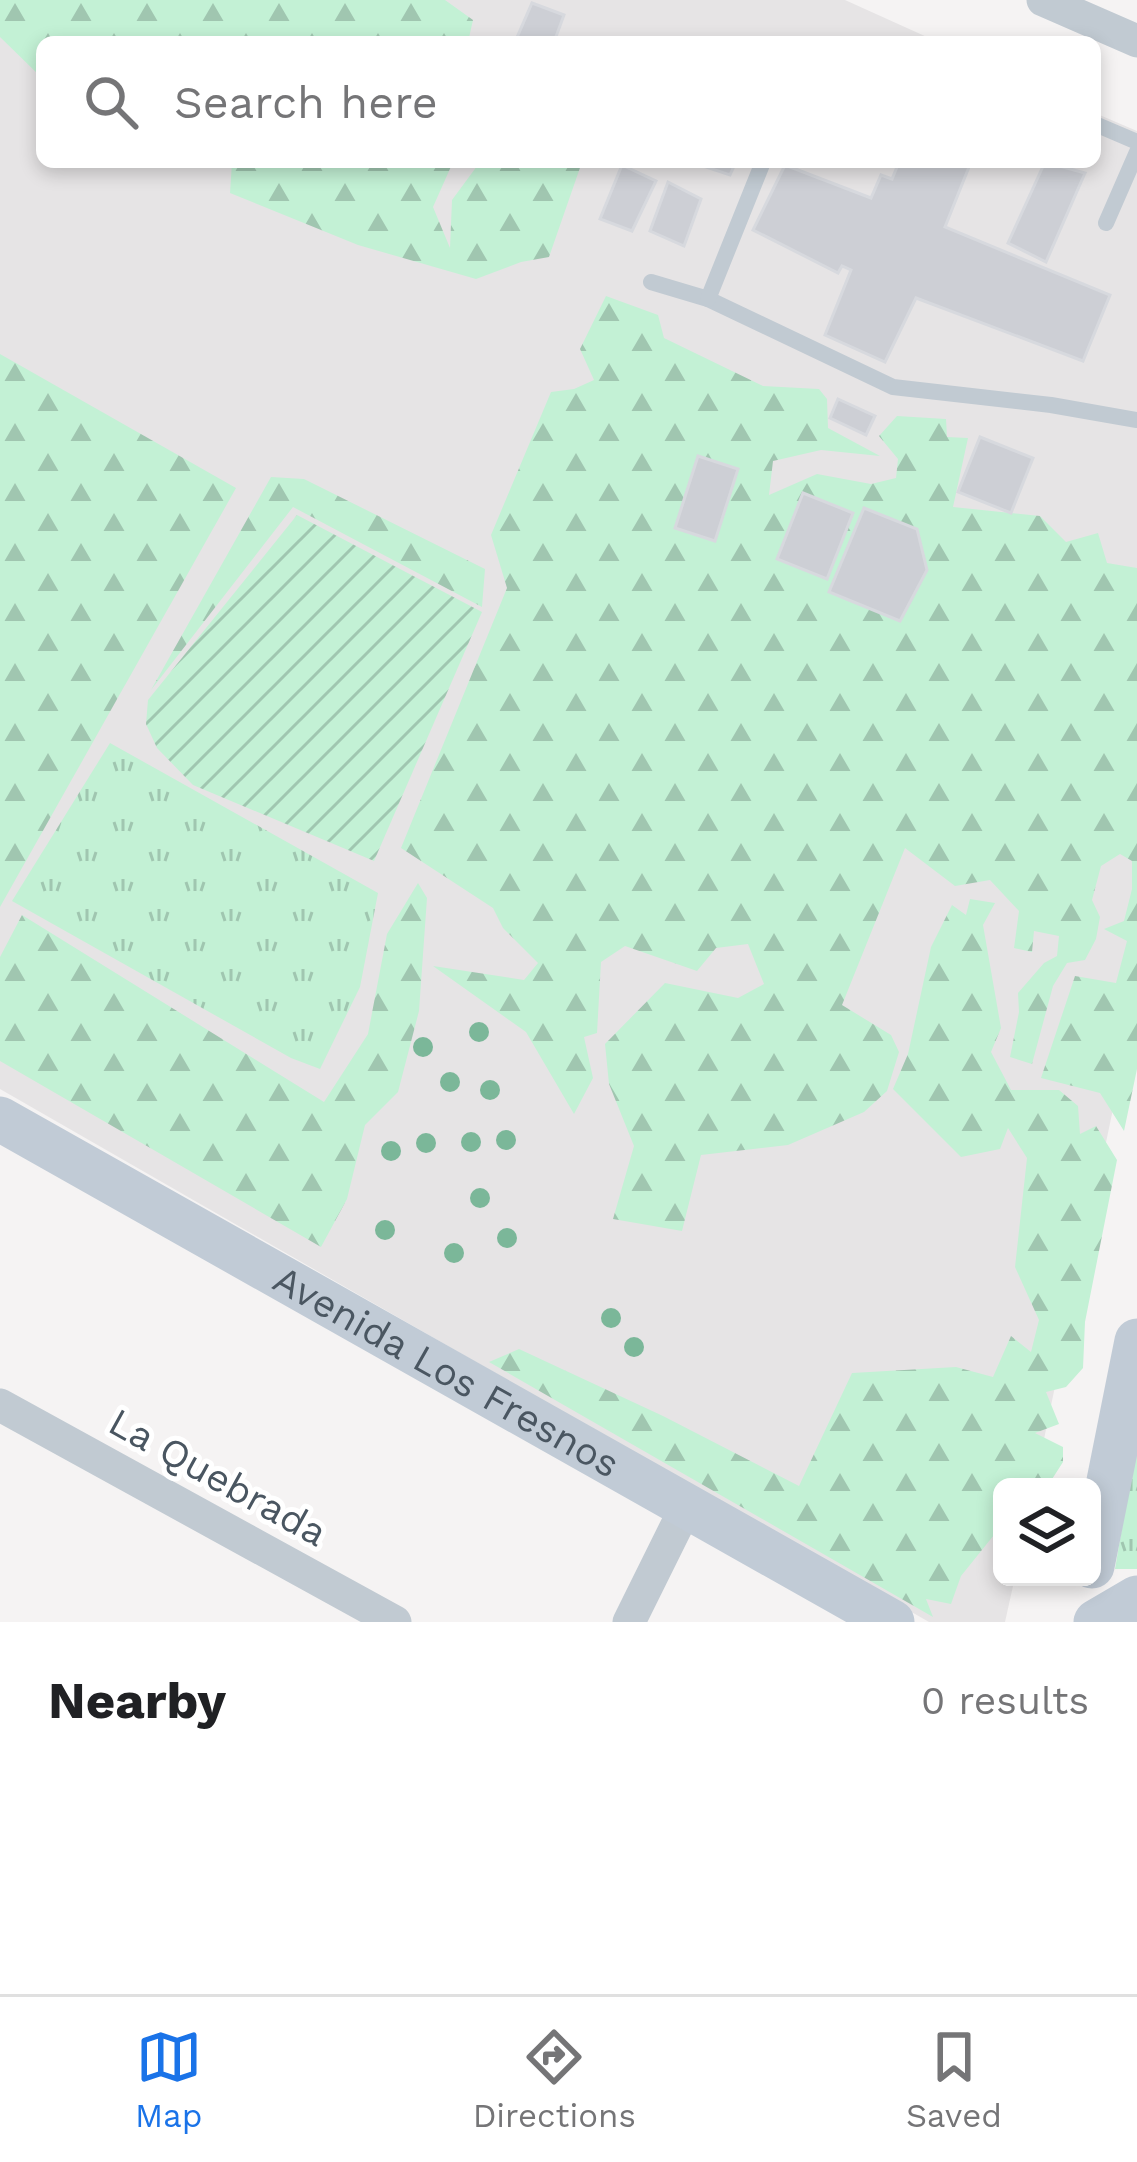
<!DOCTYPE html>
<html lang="en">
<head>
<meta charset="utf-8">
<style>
  body { margin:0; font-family:"Work Sans",sans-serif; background:#f2f2f2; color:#202124 }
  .controls { position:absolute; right:36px; bottom:36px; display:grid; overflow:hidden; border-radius:18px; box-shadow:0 6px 18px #0003 }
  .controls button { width:108px; height:108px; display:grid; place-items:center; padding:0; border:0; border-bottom:3px solid #e0e0e0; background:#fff; color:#202124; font:60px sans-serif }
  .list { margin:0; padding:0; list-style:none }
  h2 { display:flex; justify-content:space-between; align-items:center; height:156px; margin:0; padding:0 48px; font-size:51px }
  h2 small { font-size:39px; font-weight:400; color:#757577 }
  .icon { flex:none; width:66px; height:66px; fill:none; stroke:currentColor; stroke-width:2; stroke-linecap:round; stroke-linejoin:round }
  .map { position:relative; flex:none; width:1137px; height:1622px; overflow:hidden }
  .search { position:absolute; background:#fff; box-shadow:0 6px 18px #0003; left:36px; right:36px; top:36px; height:132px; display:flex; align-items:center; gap:30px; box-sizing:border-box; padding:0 42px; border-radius:18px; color:#757577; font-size:45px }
  .sheet { height:372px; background:#fff }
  nav { display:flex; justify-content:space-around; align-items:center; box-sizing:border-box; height:168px; border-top:3px solid #e0e0e0; background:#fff; font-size:33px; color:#757577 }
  nav a { display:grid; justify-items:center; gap:6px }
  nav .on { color:#1a73e8 }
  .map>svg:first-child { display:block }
</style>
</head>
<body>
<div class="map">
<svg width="1137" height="1622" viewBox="0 0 1137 1622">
  <defs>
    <pattern id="grass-tufts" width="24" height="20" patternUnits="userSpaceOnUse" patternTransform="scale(3)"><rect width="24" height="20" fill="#c3f1d5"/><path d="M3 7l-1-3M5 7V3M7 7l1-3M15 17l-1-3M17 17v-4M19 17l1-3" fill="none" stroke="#a0c6b0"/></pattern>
    <pattern id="forest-firs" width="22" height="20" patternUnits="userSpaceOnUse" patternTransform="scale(3)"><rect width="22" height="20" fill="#c3f1d5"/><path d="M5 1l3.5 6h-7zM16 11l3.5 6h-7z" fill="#a0c6b0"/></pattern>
    <pattern id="garden-furrows" width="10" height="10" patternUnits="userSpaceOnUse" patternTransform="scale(3)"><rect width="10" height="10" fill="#c3f1d5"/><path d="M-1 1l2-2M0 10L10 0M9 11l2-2" fill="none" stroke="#a0c6b0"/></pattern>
  </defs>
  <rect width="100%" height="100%" fill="#f5f3f3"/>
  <path fill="#e6e4e5" d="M0 0H845L938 42H42V162H1095V113L1137 131V994L1034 1487H1002V1577H1015L1005 1622H929L0 1089Z"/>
  <g fill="url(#grass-tufts)">
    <path d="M110 743 378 893 360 987 320 1069 291 1058 12 901Z"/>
    <path d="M1137 1439V1569H1115L1136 1445Z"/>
  </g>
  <g fill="url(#forest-firs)">
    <path d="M0 0H445L473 20 468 42H42V78L0 37Z"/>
    <path d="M232 162H453L433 207 450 248 452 200 480 162H582L549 257 521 262 476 279 358 245 230 193Z"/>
    <path d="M606 296 658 315 664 338 763 386 819 389 827 399 828 428 880 456 821 450 773 461 769 495 817 474 871 484 896 478 898 459 879 436 897 416 946 419 947 437 968 438 953 507 1040 516 1066 542 1098 533 1107 563 1137 568V1069L1124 1131 1100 1093 1041 1078 1075 976 1116 983 1127 941 1104 929 1124 921 1132 889V861L1120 854 1101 866 1092 900 1100 917 1096 939 1085 960 1067 963 1053 986 1032 1064 1010 1057 1019 1012 1018 993 1044 963 1057 956 1059 936 1034 931 1032 952 1014 948 1019 911 990 880 955 886 905 848 842 1005 891 1035 899 1052 887 1091 864 1112 788 1145 701 1155 682 1231 613 1219 634 1146 609 1084 605 1044 665 983 738 998 764 984 748 944 716 948 697 971 625 946 601 962 597 1033 584 1037 593 1078 574 1114 526 1032 433 966 524 980 538 963 503 928 493 908 401 848 507 588 491 535 551 392 574 389 594 380 580 349Z"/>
    <path d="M0 354 236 488 0 907Z"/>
    <path d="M271 477 304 479 485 569 482 607 293 507 151 690Z"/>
    <path d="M418 883 427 898 419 1011 398 1092 365 1125 347 1199 321 1247 0 1061V957L22 915 324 1102 368 1034 387 934Z"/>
    <path d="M970 899 995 903 983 925 1001 1028 991 1052 1011 1090H1059L1078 1106 1080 1134 1096 1126 1117 1160 1085 1322 1083 1368 1066 1387 1046 1392 1059 1424 1035 1433 1063 1447V1462L1047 1487H1002V1525L961 1576 951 1604 926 1599 933 1617 489 1362 519 1349 663 1416 799 1486 852 1373 956 1367 993 1377 1011 1336 1031 1352 1039 1320 1015 1267 1027 1158 1008 1128 1000 1149 961 1157 893 1089 908 1054 931 947 952 905 966 915Z"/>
  </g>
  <path fill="url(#garden-furrows)" d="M297 515 482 612 374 861 193 785 157 748 146 724 148 700Z"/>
  <g fill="#cdcfd5" stroke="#d7d9de" stroke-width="3">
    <path d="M532 3 564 15 554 42H515Z"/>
    <path d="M701 162H736L730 175 700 165Z"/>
    <path d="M899 162H971L945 227 1110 295 1083 361 916 298 885 362 825 335 851 270 842 266 838 273 753 230 785 165 871 198 881 175 892 179Z"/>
    <path d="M1045 162 1085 173 1046 262 1008 243Z"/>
    <path d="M622 165 656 181 632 231 600 219Z"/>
    <path d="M668 182 701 199 684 246 650 231Z"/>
    <path d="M838 399 875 416 866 435 830 418Z"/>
    <path d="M980 437 1033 458 1011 513 958 492Z"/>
    <path d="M698 456 738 469 715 541 675 528Z"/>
    <path d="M803 493 853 513 827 579 777 559Z"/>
    <path d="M864 508 917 529 927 570 900 621 829 592Z"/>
  </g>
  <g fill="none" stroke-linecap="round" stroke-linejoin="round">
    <g stroke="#c1cad2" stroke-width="16">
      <path d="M1095 124 1137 142"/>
      <path d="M1106 223 1137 152"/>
      <path d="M651 282 708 299 893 387 1051 405 1137 420"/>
      <path d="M708 299 763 162"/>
    </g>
    <g stroke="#c1cad2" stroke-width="33">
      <path d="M1043 0 1137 41"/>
      <path d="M0 1405 395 1622"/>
      <path d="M629 1622 686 1507"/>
    </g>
    <g stroke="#c1cbd6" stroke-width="45">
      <path id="s1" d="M0 1119 892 1622"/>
      <path d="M1092 1566 1137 1341"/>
      <path d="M1096 1622 1137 1598"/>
    </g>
  </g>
  <g fill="#7bb799">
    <circle cx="479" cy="1032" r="10"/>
    <circle cx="423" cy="1047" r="10"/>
    <circle cx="450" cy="1082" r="10"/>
    <circle cx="490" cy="1090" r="10"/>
    <circle cx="506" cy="1140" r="10"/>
    <circle cx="471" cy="1142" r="10"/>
    <circle cx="426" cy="1143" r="10"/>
    <circle cx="391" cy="1151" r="10"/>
    <circle cx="480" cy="1198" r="10"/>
    <circle cx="385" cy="1230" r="10"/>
    <circle cx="507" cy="1238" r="10"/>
    <circle cx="454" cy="1253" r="10"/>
    <circle cx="611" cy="1318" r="10"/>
    <circle cx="634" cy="1347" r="10"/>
  </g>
  <g text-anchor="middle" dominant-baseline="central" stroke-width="10" stroke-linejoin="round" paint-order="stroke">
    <g font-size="39" fill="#4a5661" stroke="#fff">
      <text stroke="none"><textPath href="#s1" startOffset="513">Avenida Los Fresnos</textPath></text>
      <text transform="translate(218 1477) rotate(29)">La Quebrada</text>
    </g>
  </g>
</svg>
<div class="controls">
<button><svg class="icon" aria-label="layers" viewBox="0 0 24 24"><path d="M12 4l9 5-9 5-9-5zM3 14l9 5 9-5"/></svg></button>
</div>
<div class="search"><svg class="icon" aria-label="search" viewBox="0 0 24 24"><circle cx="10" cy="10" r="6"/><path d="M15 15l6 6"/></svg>Search here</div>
</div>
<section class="sheet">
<h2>Nearby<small>0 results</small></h2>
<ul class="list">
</ul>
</section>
<nav>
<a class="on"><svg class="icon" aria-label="map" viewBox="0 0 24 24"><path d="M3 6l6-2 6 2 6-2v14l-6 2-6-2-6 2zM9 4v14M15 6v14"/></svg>Map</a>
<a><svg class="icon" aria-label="directions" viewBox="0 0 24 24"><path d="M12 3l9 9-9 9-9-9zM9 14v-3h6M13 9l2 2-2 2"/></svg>Directions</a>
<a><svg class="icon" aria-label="saved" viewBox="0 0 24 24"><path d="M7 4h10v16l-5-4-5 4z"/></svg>Saved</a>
</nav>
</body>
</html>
